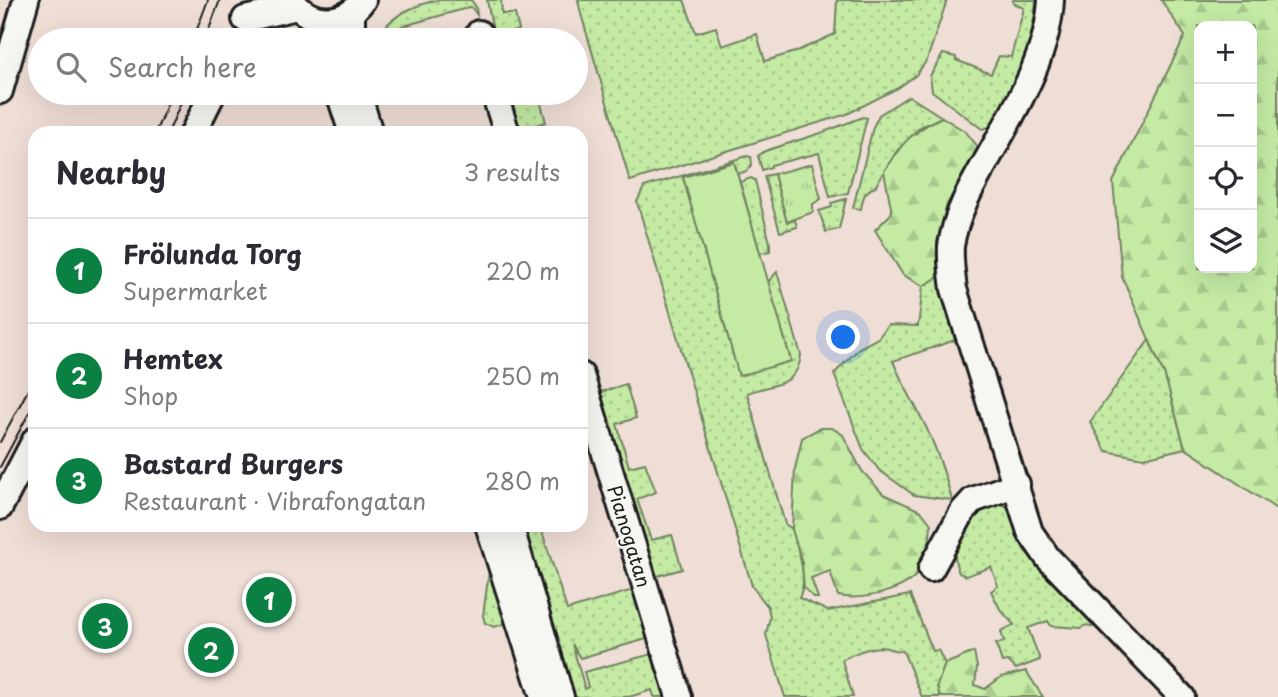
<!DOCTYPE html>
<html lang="en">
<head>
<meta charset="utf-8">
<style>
  body { margin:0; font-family:"Playpen Sans",sans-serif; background:#f2f2f3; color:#2b2b33 }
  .controls { position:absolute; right:21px; top:21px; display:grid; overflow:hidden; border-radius:14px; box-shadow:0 7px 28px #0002 }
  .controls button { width:63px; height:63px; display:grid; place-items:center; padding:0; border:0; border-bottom:2px solid #e1e1e2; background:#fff; color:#2b2b33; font:35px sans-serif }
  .you { position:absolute; left:844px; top:338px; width:24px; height:24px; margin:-18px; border:5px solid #fff; border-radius:50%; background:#1a73e8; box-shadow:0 0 0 10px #1a73e833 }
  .badge { display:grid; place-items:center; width:46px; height:46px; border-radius:50%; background:#0b8043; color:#fff; font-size:23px; font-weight:700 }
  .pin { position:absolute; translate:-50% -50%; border:4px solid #fff; box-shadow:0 2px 7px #0006 }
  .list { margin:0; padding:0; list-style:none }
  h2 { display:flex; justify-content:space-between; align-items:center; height:91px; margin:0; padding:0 28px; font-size:30px }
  h2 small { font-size:23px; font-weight:400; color:#7c7c81 }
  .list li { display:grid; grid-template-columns:46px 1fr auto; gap:21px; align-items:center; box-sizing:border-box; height:105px; padding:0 28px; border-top:2px solid #e1e1e2 }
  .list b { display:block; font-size:26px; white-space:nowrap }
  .list p { margin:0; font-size:23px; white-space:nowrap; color:#7c7c81 }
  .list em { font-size:23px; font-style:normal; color:#7c7c81 }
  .icon { flex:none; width:38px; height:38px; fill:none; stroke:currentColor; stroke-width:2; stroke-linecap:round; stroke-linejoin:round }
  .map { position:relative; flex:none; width:1278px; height:697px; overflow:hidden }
  .search { position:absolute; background:#fff; box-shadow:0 7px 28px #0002; left:28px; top:28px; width:560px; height:77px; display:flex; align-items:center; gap:18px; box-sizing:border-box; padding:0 24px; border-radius:38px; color:#7c7c81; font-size:26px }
  .panel { position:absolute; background:#fff; box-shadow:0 7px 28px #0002; left:28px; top:126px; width:560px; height:406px; border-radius:21px }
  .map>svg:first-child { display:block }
</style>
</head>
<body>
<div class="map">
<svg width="1278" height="697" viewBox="0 0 1278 697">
  <defs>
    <pattern id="grass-dots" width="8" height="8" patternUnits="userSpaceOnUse" patternTransform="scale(1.75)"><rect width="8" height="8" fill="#c4eaa4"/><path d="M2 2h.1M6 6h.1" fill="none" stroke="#a8c88d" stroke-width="1.8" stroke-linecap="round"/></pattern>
    <pattern id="forest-firs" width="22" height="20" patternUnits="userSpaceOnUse" patternTransform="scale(1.75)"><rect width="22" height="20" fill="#c4eaa4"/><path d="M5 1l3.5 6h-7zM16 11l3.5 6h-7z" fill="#a8c88d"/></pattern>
    <pattern id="park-tufts" width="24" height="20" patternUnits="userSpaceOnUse" patternTransform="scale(1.75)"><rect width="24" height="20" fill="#c4eaa4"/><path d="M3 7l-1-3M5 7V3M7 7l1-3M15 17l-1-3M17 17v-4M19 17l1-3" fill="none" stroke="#a8c88d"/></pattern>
  </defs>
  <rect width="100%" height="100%" fill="#efded6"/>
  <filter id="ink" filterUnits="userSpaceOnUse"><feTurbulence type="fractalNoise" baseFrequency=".0143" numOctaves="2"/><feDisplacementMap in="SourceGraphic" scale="14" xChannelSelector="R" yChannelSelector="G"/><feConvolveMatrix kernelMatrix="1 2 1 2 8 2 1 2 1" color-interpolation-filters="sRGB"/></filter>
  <g filter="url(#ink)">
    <g fill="url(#grass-dots)" stroke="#708360" stroke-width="2">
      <path d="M437 0H471L476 7 477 15 471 7 382 32 381 40H379V34C394 14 413 6 437 0Z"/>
      <path d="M487 0H501L502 14H515L519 30 494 37Z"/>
      <path d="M578 0H684L696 33 716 27 722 46 757 34 765 61 795 52 835 34 837 0H947L927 60 916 75 898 88 847 114 630 181 581 14Z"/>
      <path d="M1013 0H1036C1034 44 1013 87 994 126L982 129 932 91 930 76 943 54 956 57V60L991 74 999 56 1011 57 1024 8 1013 3Z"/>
      <path d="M523 93H538L546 122 529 127 530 133H520L509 97Z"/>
      <path d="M909 96 942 117 920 127 896 152 875 187C864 191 863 198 861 209L853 208 873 127 879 115Z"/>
      <path d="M863 117 867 118 848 193 830 197 819 153 771 165V167L762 170 758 156 765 151 821 133Z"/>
      <path d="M747 156 751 157 752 164 747 171 738 174 734 162 683 177 739 375 791 361 768 282 777 272 801 355C797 388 774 383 747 393L785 524 792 529C798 551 809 577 799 598L828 611 910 595 933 651 938 650 945 664 937 686 940 697H922L903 651C894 652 888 647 880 647 866 648 854 653 842 660L853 697H785L766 635 770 617 768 607 752 586 637 202 644 187Z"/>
      <path d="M774 174 787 222 795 220 797 227 780 232 764 176Z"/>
      <path d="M751 178 755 180 770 243V251L760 253 740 182Z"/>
      <path d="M846 199 839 229 826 232 819 211 832 207 831 203Z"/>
      <path d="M938 277 955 340 893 361C902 383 913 401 923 421 936 446 945 474 952 500L914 495 879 470 863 449 834 374 859 348 878 338 888 325 918 326 923 286Z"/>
      <path d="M1149 340 1165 376 1185 448 1144 458 1106 451 1090 422Z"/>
      <path d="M626 384 636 418 617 424 629 467 645 463 656 492 637 499 651 540 672 535 682 569 654 577 598 393Z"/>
      <path d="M1000 503 1010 508 1013 524 1024 550 1098 628 1087 625 1081 628 1051 626 1048 621 1028 628 1040 660 1016 669 1008 661 1002 662 996 644 1004 642 1001 631 1014 625 1000 609 991 591 998 586 991 567 966 576 959 573C945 539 969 513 1000 503Z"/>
      <path d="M516 525H540L567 610 636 589 650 638 580 658 572 644 585 689 588 687 584 672 652 654 658 658 667 694 664 697H654L652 690 629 697H568Z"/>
      <path d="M490 564 507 623 494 627 485 623 483 616Z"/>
    </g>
    <g fill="url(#forest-firs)" stroke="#708360" stroke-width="2" fill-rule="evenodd">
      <path d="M1161 0H1278V510L1185 448 1165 376 1122 277 1113 182 1185 36ZM1252 26V268H1199V26Z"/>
      <path d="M942 117 966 132 978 147 967 172 947 204 937 242 938 277 923 286 903 275 875 230 892 213 884 171C901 144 912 131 942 117Z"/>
      <path d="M820 428H832L843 435 862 471 883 494 921 511 931 524C930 538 929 554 922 567 910 591 862 601 838 596L830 571 811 578 818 598H814L804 588 802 563 792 529 795 469 802 438Z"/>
      <path d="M974 652 977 667 975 685 985 689 1001 677 1026 671 1043 697H940L937 686 945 664Z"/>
    </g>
    <path fill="url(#park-tufts)" stroke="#708360" stroke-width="2" d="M812 164 821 199 813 204V212L787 222 774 174Z"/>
    <path fill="#c4eaa4" stroke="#708360" stroke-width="2" d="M734 162 791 361 739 376 683 177Z"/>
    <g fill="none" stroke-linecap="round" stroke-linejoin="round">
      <defs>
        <g id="minor">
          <path d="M292 0C310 26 345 26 363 0"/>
          <path d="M1051 0C1048 57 1015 109 988 158 972 186 956 213 951 246 950 260 952 274 954 289L1030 532 1048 558 1182 697"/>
          <path d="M352 12V40"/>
          <path d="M245 19 297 7"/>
          <path d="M479 33 481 40"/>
          <path d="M0 91 26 0"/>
          <path d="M339 93 352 133"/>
          <path d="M358 93 370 133"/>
          <path d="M494 93 507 133"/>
          <path d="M193 133 213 93"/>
          <path d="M581 375 679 697"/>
          <path d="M0 507 35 440"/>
          <path d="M488 525 543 697"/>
          <path d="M510 525 561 697"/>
          <path d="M931 569 963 511 973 500 1017 484"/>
        </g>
      </defs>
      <use href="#minor" stroke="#1c1c1c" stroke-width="30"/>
      <use href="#minor" stroke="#f6f6f2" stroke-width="24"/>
      <g stroke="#1c1c1c" stroke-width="2">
        <path d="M193 40 208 0"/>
        <path d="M205 40 220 0"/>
        <path d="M155 133 172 93"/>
        <path d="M168 133 185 93"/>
        <path d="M0 442 35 377"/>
        <path d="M0 467 35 402"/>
      </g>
    </g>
  </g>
  <g text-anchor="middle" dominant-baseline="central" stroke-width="5" stroke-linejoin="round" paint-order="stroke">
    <g font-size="19" fill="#1c1c1c" stroke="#f6f6f2">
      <text transform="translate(630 536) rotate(73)">Pianogatan</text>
    </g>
  </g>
</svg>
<div class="controls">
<button>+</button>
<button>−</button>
<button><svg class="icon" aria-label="locate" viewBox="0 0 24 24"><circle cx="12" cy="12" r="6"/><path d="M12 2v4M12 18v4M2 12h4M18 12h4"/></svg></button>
<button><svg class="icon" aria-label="layers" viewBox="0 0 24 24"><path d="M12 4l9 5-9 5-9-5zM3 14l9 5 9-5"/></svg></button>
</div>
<div class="you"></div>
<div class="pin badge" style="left:269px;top:600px">1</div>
<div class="pin badge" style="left:211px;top:650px">2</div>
<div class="pin badge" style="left:105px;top:626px">3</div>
<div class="search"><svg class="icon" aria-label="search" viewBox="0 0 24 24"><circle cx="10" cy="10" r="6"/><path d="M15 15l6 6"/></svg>Search here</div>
<section class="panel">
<h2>Nearby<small>3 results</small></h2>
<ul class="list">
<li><span class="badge">1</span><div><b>Frölunda Torg</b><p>Supermarket</p></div><em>220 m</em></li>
<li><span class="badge">2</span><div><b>Hemtex</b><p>Shop</p></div><em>250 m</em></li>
<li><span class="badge">3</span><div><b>Bastard Burgers</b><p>Restaurant · Vibrafongatan</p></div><em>280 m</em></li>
</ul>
</section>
</div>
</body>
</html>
